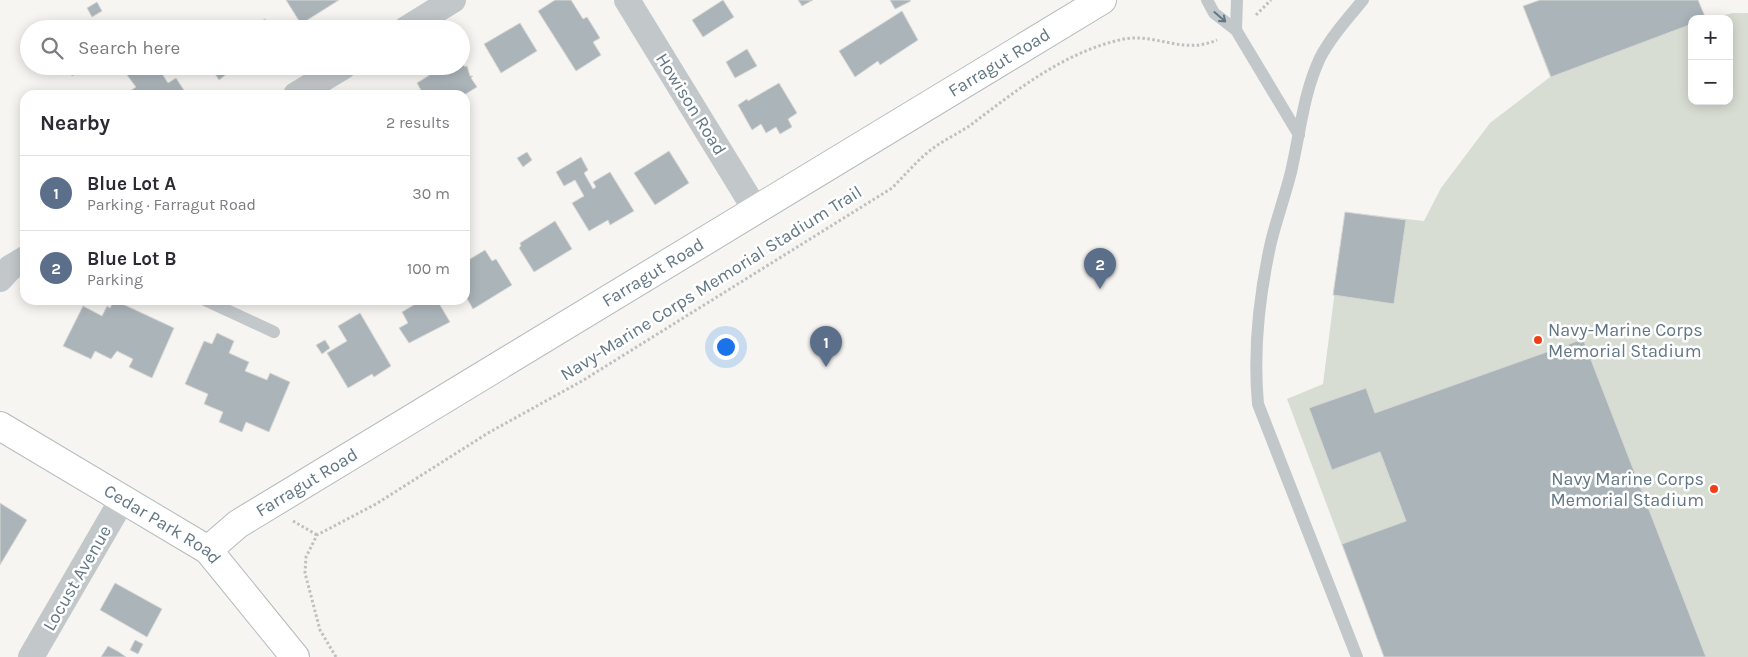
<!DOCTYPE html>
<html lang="en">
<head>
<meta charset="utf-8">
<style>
  body { margin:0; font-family:Karla,sans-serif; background:#f7f7f7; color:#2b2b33 }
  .controls { position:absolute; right:15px; top:15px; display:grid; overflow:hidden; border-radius:10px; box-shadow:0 2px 12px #0003 }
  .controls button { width:45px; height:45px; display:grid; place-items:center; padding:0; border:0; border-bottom:1px solid #e1e1e2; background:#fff; color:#2b2b33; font:25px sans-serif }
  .you { position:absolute; left:725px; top:346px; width:18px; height:18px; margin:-12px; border:4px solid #fff; border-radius:50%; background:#1a73e8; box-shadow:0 0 0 8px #1a73e833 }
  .badge { display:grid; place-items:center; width:32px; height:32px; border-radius:50%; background:#f03f17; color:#fff; font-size:16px; font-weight:700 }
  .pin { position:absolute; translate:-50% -41px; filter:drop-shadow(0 1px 2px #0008) }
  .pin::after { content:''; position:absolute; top:26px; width:18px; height:15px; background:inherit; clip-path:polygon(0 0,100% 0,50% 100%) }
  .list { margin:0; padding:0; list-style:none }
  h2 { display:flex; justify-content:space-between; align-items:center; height:65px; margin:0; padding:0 20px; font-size:21px }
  h2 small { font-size:16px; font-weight:400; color:#7c7c81 }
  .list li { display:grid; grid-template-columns:32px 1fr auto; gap:15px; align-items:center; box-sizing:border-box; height:75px; padding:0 20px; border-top:1px solid #e1e1e2 }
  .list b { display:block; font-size:19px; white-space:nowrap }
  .list p { margin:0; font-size:16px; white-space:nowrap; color:#7c7c81 }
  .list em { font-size:16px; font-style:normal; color:#7c7c81 }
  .icon { flex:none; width:28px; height:28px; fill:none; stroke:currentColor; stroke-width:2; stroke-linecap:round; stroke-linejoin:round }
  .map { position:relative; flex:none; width:1748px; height:657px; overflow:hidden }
  .search { position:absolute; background:#fff; box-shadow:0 2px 12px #0003; left:20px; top:20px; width:450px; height:55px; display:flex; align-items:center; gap:12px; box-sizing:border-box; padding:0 18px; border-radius:28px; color:#7c7c81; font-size:19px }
  .panel { position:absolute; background:#fff; box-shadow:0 2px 12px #0003; left:20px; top:90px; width:450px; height:215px; border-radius:15px }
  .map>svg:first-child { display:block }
</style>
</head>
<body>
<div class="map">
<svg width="1748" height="657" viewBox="0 0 1748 657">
  <rect width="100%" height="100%" fill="#f6f5f1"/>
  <path fill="#d7ddd2" d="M1540 0H1698L1706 19H1692V101H1729V19H1706L1733 13H1748V657H1384L1287 399 1323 384 1345 212 1424 221 1441 188 1490 123 1550 77 1523 6Z"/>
  <g fill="#abb4b9" stroke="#d7d7d4">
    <path d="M286 0H339L301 24Z"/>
    <path d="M571 0 583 19 587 17 600 38 593 42 601 55 576 71 538 11 555 0Z"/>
    <path d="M723 0 734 17 703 37 692 20Z"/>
    <path d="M798 0H813L802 6Z"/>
    <path d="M890 0H910L911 1 895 9Z"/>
    <path d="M1540 0H1698L1706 19H1692V24L1551 77 1523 6Z"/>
    <path d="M97 2 102 11 92 17 87 8Z"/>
    <path d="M902 11 918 40 880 65 878 61 855 77 839 51Z"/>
    <path d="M265 19 271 29H234L246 21 251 28Z"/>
    <path d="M520 23 537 51 501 73 484 44Z"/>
    <path d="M747 49 757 66 735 78 726 62Z"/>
    <path d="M461 62 465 67 467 66 470 76H473L471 78 477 87 464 95H420L418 92 421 90 417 83 444 66H461Z"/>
    <path d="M67 66H90L72 76Z"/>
    <path d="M139 66H157L168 83 176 78 187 95H124L136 87 127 75Z"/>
    <path d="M210 66H237L219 80Z"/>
    <path d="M779 83 797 113 788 119 792 127 780 134 776 127 766 133 761 124 752 130 738 105 747 99 748 101Z"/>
    <path d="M669 151 689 183 655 205 634 173Z"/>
    <path d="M527 152 532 160 523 167 517 158Z"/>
    <path d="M581 157 588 170 584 173 593 189 596 187 593 182 610 172 634 211 610 225 608 220 589 231 572 203 584 196 575 180 564 186 556 172Z"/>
    <path d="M1345 212 1406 220 1394 304 1333 295Z"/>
    <path d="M555 221 572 249 534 272 519 248 521 246 520 243Z"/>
    <path d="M485 250 492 261 496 259 512 285 473 309 465 295V262Z"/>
    <path d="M114 300 174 328 152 378 129 367 133 359 117 351 111 359 95 351 91 359 63 346 83 306 102 316 107 306 110 308Z"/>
    <path d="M422 300H437L450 322 409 343 399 328 408 323 402 312Z"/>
    <path d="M360 313 391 366 374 377 372 374 348 388 327 353 347 341 338 326Z"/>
    <path d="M217 333 234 341 229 353 249 362 245 371 267 380 270 373 290 382 269 432 246 422 242 432 219 422 223 412 204 404 208 394 185 384 204 341 212 344Z"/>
    <path d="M1583 339 1706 657H1384L1342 544 1406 521 1380 452 1332 470 1309 408 1366 388 1375 413Z"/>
    <path d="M325 340 330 348 322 354 316 345Z"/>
    <path d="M0 503 27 520 0 565Z"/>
    <path d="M115 583 162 609 147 637 100 610Z"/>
    <path d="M135 640 143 644 138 654 130 650Z"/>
    <path d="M108 646 119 652 126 657H101Z"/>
  </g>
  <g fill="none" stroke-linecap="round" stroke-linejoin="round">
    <defs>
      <g id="secondary">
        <path id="s1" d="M0 426 208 550 295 657"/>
        <path id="s2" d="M208 550 238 524 1102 0"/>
      </g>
    </defs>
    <use href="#secondary" stroke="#b4babe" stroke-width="30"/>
    <g stroke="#bec0c2" stroke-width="3" stroke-dasharray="2.5 2.5" stroke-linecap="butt">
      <path d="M1256 15 1271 0"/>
      <path d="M293 521 317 535"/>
      <path d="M336 657 320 630 305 573 306 557 317 535 376 504 488 433 582 381 892 188C904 176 915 163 927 153 941 141 958 134 972 124 1018 89 1066 51 1124 39 1156 33 1183 55 1217 40"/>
    </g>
    <g stroke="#c2c7ca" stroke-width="12">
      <path d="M1207 0 1214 13 1236 30 1299 135"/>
      <path d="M1236 30 1237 0"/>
      <path d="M205 300 274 332"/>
      <path d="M1357 657 1258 404C1253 350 1259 296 1271 242 1277 218 1285 196 1291 172 1300 134 1303 94 1320 58 1331 37 1348 18 1363 0"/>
    </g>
    <g stroke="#c2c7ca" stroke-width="26">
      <path d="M627 0 755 209"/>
      <path d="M406 29 453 0"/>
      <path d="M296 95 344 66"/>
      <path d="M0 279 10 268 25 259"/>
      <path d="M31 657 122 500"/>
    </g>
    <use href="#secondary" stroke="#fff" stroke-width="28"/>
  </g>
  <defs><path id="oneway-shaft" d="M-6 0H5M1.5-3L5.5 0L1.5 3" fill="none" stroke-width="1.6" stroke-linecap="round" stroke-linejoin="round" transform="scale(1.25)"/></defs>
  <use stroke="#627785" href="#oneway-shaft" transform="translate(1220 17) rotate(41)"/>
  <g fill="#f03f17" stroke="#fff" stroke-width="2">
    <circle cx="1538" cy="340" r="5"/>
    <circle cx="1714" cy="489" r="5"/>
  </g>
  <g text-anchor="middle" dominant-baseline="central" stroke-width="5" stroke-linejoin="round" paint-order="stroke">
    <g font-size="18" fill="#627785" stroke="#fff">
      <text stroke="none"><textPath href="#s2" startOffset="930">Farragut Road</textPath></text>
      <text transform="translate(691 104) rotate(58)">Howison Road</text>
      <text stroke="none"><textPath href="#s2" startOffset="525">Farragut Road</textPath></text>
      <text transform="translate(711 283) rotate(-32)">Navy-Marine Corps Memorial Stadium Trail</text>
      <text stroke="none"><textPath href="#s2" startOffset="120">Farragut Road</textPath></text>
      <text stroke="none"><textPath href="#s1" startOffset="190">Cedar Park Road</textPath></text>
      <text transform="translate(77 578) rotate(-60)">Locust Avenue</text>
    </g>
    <g font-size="18" fill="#627785" stroke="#fff" text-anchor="start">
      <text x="1548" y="330">Navy-Marine Corps<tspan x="1548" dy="21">Memorial Stadium</tspan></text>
      <text x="1704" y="479" text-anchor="end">Navy Marine Corps<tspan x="1704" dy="21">Memorial Stadium</tspan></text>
    </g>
  </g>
</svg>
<div class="controls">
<button>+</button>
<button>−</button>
</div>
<div class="you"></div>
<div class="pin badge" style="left:826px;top:367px;background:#5c6f8a">1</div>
<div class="pin badge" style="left:1100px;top:289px;background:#5c6f8a">2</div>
<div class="search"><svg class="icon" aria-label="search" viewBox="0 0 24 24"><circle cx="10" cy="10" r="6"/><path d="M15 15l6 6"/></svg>Search here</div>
<section class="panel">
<h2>Nearby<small>2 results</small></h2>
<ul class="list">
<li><span class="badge" style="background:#5c6f8a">1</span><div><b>Blue Lot A</b><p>Parking · Farragut Road</p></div><em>30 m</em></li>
<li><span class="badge" style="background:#5c6f8a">2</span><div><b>Blue Lot B</b><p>Parking</p></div><em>100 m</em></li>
</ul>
</section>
</div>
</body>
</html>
